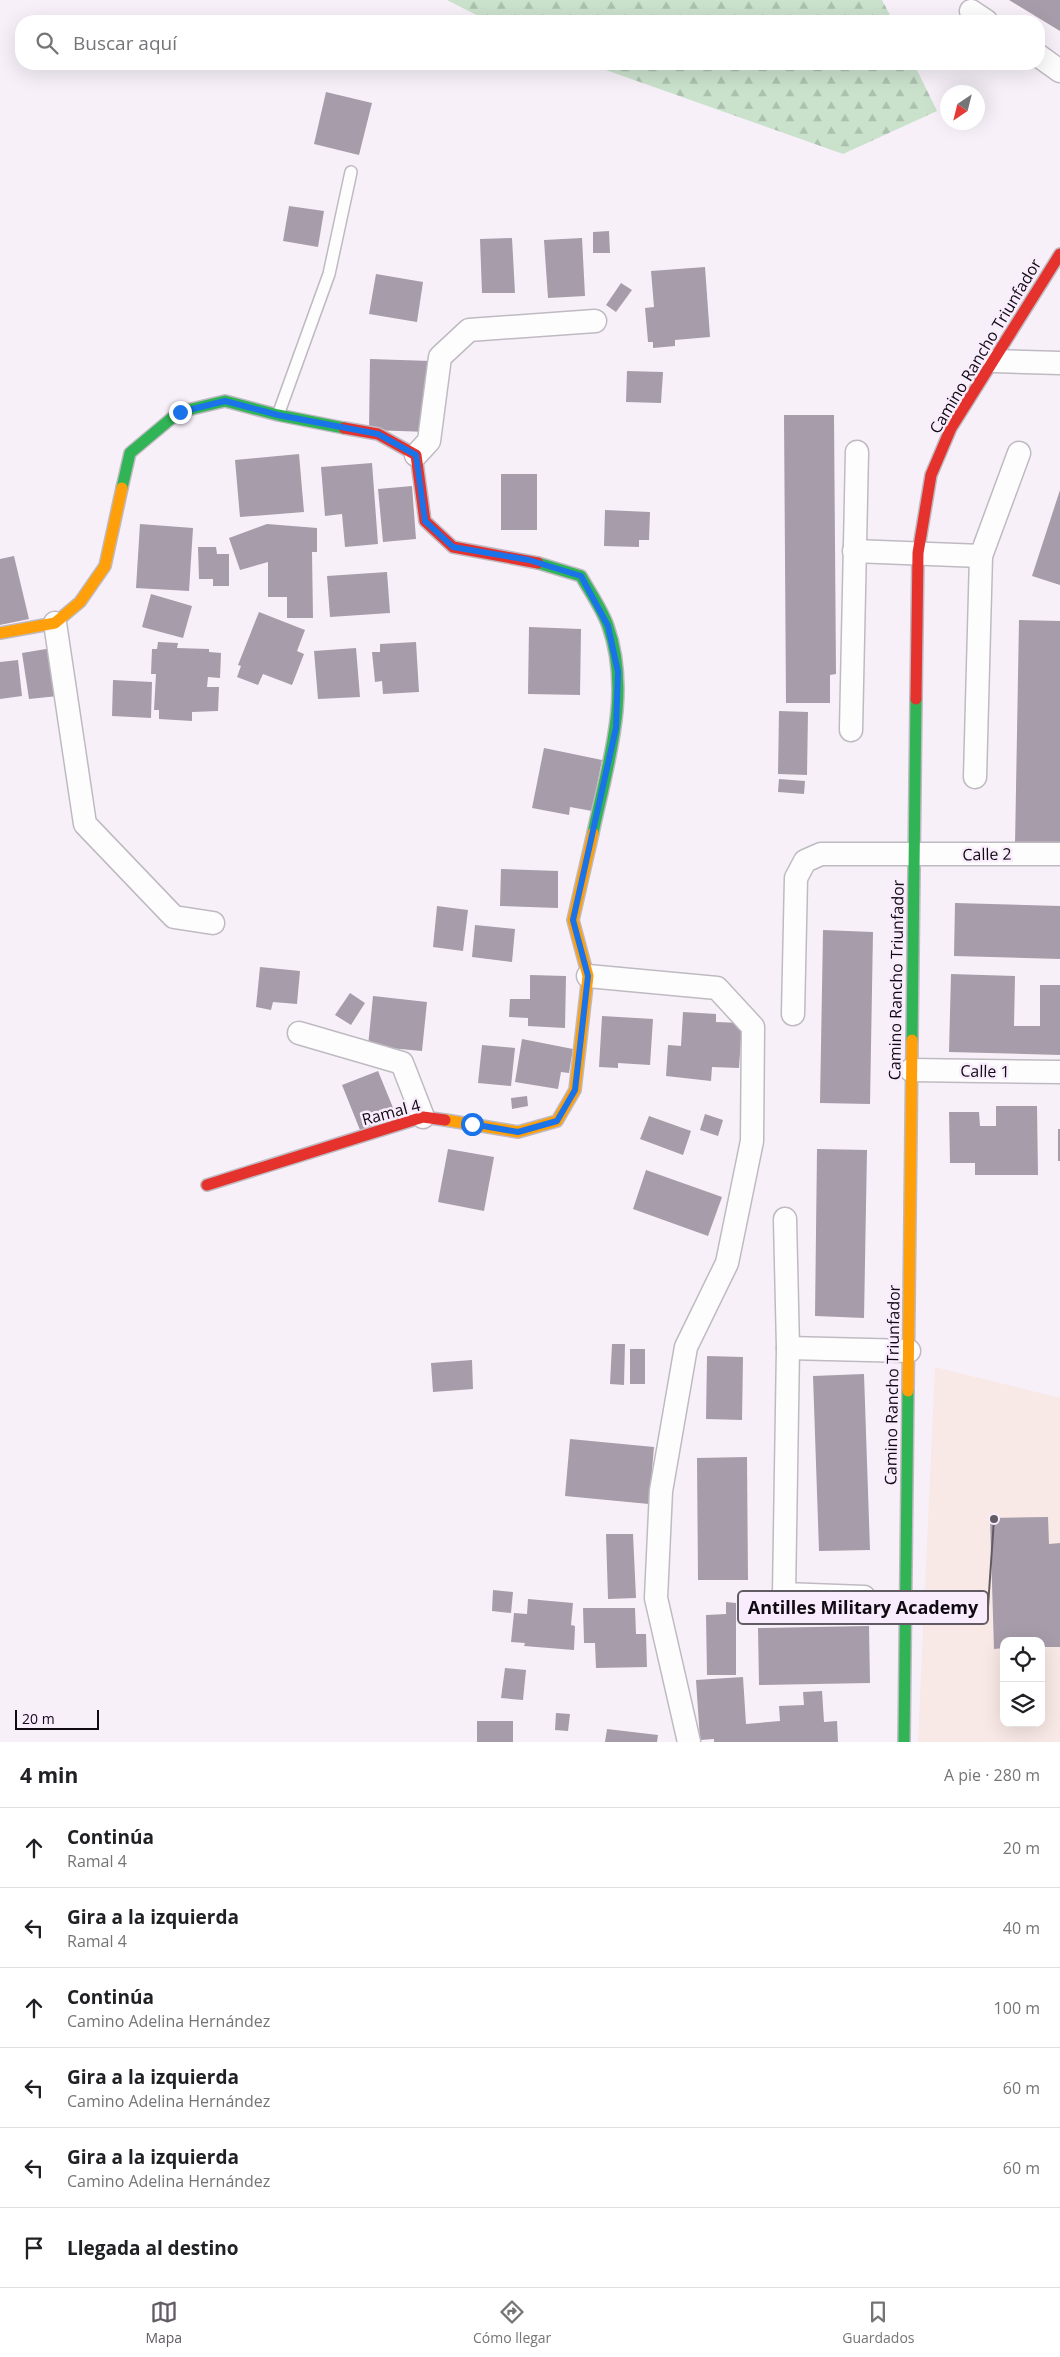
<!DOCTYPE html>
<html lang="es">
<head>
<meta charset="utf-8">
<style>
  body { margin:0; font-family:"Open Sans",sans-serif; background:#f2f2f2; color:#202124 }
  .controls { position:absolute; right:15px; bottom:15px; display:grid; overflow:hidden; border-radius:10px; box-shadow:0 5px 20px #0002 }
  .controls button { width:45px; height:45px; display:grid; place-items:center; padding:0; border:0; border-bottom:1px solid #e0e0e0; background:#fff; color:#202124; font:25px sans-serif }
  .compass { position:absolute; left:940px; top:85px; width:45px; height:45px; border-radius:50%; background:#fff; box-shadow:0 5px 20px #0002; rotate:215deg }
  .scale { position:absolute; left:15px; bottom:12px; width:84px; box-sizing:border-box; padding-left:5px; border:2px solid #100b12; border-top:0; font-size:14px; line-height:18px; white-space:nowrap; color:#100b12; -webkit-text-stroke:4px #f9ecfd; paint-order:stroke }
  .stop { position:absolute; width:15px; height:15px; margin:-11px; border:4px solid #1a73e8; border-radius:50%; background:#fff }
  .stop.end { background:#1a73e8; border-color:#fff; box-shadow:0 1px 5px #0008 }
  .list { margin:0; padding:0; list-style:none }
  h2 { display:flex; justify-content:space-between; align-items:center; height:65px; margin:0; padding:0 20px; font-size:21px }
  h2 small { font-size:16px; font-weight:400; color:#757577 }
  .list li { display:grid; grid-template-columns:32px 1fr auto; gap:15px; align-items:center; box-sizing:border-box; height:80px; padding:0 20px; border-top:1px solid #e0e0e0 }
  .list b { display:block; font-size:19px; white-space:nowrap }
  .list p { margin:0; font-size:16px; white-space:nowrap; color:#757577 }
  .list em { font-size:16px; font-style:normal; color:#757577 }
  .icon { flex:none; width:28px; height:28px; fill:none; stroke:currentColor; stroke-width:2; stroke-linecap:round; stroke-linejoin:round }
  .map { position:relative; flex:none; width:1060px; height:1742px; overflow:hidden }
  .search { position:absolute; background:#fff; box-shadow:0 5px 20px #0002; left:15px; right:15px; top:15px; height:55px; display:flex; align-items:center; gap:12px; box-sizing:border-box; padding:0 18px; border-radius:20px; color:#757577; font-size:19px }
  .sheet { height:545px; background:#fff }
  nav { display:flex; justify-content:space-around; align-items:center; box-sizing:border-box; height:70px; border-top:1px solid #e0e0e0; background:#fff; font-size:14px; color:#757577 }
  nav a { display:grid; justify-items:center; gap:2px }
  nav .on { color:#615b63 }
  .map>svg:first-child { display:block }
</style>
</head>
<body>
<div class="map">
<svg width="1060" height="1742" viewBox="0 0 1060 1742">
  <defs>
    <pattern id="forest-firs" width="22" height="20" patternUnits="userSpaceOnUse" patternTransform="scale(1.25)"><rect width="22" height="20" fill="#cae1cc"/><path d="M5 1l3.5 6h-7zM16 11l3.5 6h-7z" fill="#acc0ae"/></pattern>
  </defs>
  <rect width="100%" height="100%" fill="#f7f0f9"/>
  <path fill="#f8e8e6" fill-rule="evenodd" d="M935 1367 1060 1398V1742H918ZM1004 1641H1041V1723H1004Z"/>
  <g fill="url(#forest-firs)">
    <path d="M447 0H882L893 21H488Z"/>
    <path d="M589 64H914L937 111 843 154Z"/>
  </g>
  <g fill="#a79caa">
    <path d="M1009 0H1060V31Z"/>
    <path d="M326 92 372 103 359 155 314 144Z"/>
    <path d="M289 206 324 211 318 247 283 241Z"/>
    <path d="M609 231 610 253H593V232Z"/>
    <path d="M512 238 515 293H482L480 239Z"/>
    <path d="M582 238 585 296 548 298 544 240Z"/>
    <path d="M705 267 710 337 675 340V346L653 348V342H648L645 308 654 307 651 271Z"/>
    <path d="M376 274 423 282 417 322 369 314Z"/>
    <path d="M621 283 632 290 616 312 606 305Z"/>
    <path d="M370 359 431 361 429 432 369 430Z"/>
    <path d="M627 371 663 372 661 403 626 402Z"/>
    <path d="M784 415H834L836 674 830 675V703H786Z"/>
    <path d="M299 454 304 512 240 517 235 460Z"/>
    <path d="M372 463 378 544 345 547 342 514 325 516 321 467Z"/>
    <rect x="501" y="474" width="36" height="56"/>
    <path d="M412 486 416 539 383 542 378 489Z"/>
    <path d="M1060 490V585L1032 576Z"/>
    <path d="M605 510 650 512 649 540H639V547L604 546Z"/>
    <path d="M140 524 193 528 189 591 136 588Z"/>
    <path d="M267 524 317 528V552H312L313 618H287V597H268V562L240 570 229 538Z"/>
    <path d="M198 547H216L217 554H229V586H213V579H199Z"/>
    <path d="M14 556 29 619 0 625V559Z"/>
    <path d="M387 572 390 613 330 617 327 576Z"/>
    <path d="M151 594 192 606 183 638 142 627Z"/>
    <path d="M259 612 305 630 297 651 304 654 292 685 263 674 258 685 237 677 241 666 238 665Z"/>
    <path d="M1019 620 1060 621V846L1015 845Z"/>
    <path d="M529 627 581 629 580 695 528 694Z"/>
    <path d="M158 642 178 643 177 648 209 649V652L221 653 220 678 208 677 207 687H219L218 711 192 712V721L159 719V710H154L156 674H151L152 649H157Z"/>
    <path d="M416 642 419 692 383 694 382 681 375 682 372 652H380V644Z"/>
    <path d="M52 648 58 696 29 699 22 653Z"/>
    <path d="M356 648 360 697 318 699 314 651Z"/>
    <path d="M18 660 22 696 0 699V662Z"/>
    <path d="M113 680 152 682 151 718 112 716Z"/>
    <path d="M779 711 808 712 807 775 778 774Z"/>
    <path d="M544 748 602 760 592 811 570 807 569 815 532 808Z"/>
    <path d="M779 779 805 781 804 794 778 792Z"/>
    <path d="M501 869 558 871V908L500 906Z"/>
    <path d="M955 903 1060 906V959L954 956Z"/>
    <path d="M437 906 468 910 463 951 433 947Z"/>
    <path d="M475 925 515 929 512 962 472 957Z"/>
    <path d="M823 930 873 932 870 1104 820 1103Z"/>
    <path d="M260 967 300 971 297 1004 273 1002 271 1010 256 1007Z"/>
    <path d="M951 974 1015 976 1014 1026H1040V985H1060V1055L949 1052Z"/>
    <path d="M530 975 566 976 565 1028 528 1026V1018L509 1017 510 999H530Z"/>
    <path d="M350 993 365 1003 351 1025 335 1015Z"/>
    <path d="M373 996 427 1002 422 1051 368 1046Z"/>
    <path d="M683 1012 716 1014V1022L742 1023 739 1068 712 1067 711 1081 666 1076 668 1045 681 1046Z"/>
    <path d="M602 1016 653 1019 650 1065 618 1063V1068L599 1067Z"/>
    <path d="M522 1039 573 1049 569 1073 561 1072 558 1089 515 1082Z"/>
    <path d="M482 1045 515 1048 511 1086 478 1083Z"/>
    <path d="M378 1071 396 1115 360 1130 342 1085Z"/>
    <path d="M527 1096 528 1106 512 1109 511 1098Z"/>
    <path d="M996 1106H1037L1038 1175H975V1163H950L949 1112H979L980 1126H996Z"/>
    <path d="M705 1114 723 1120 718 1136 700 1130Z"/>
    <path d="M649 1116 691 1131 683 1155 640 1139Z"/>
    <rect x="1058" y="1129" width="2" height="32"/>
    <path d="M448 1149 494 1157 484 1211 438 1202Z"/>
    <path d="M817 1149 867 1150 864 1318 815 1316Z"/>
    <path d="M646 1170 722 1197 708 1236 633 1209Z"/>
    <path d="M612 1344H625L624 1385 610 1384Z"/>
    <rect x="630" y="1349" width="15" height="35"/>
    <path d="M707 1356 743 1357 742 1420 706 1419Z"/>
    <path d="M472 1360 473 1389 433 1392 431 1363Z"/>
    <path d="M864 1374 870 1550 819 1551 813 1376Z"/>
    <path d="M570 1439 654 1447 649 1504 565 1496Z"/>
    <path d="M747 1457 748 1580H698L697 1458Z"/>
    <path d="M1048 1517 1049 1544 1060 1543V1647H1041V1641H1004V1648L994 1649 990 1518Z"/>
    <path d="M606 1534H633L636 1598 608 1599Z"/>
    <path d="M493 1590 513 1592 511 1613 492 1611Z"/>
    <path d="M528 1599 573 1603 571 1625 575 1626 574 1650 524 1646 525 1643 511 1642 514 1613 527 1614Z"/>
    <path d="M726 1602 736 1603V1675H707L706 1615 726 1614Z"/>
    <path d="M583 1608H635L636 1634H646L647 1667 596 1668 595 1643H584Z"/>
    <path d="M869 1626 870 1683 759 1685 758 1628Z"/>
    <path d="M505 1668 526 1670 523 1700 501 1698Z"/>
    <path d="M743 1677 746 1724 780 1721 779 1706 804 1705 803 1692 822 1691 824 1722 837 1721 838 1742H714V1739L700 1740 696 1680Z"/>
    <path d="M556 1713 570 1714 568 1731 555 1730Z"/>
    <rect x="477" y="1721" width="36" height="21"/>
    <path d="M607 1729 658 1735 657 1742H605Z"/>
  </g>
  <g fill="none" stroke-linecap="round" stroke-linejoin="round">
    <defs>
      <path id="lane" d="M278 415 329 274 351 172"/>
      <g id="street">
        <path d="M971 11 986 21"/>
        <path d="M1039 56 1060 71"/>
        <path d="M994 361 1060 363"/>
        <path d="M416 455 429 441 440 357 469 330 595 321"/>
        <path d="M854 551 981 556"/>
        <path d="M55 623 85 824 174 917 213 923"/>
        <path d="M851 730 857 452"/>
        <path d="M975 777 981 556 1019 453"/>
        <path d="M588 976 717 988 753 1027 752 1141 727 1263 686 1347 661 1491 656 1598 689 1742"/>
        <path d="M793 1014 796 878 805 861 821 854H1060"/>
        <path d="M299 1033 402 1063 423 1117"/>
        <path d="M911 1070 1060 1072"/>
        <path d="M785 1219 788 1348 784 1594 864 1597"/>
        <path d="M788 1348 909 1351"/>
      </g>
      <g id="fast">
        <path d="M122 488 130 453 179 412 225 401 278 415 344 428"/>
        <path d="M538 563 581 576C590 592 602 609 608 626 632 694 607 766 593 833"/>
        <path d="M912 1040 916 699"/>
        <path d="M904 1742 908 1391"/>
      </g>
      <g id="slow">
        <path d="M0 633 55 623 80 602 105 566 122 488"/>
        <path d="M445 1120 518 1132 557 1121 575 1090 588 976 573 920 593 833"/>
        <path d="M908 1391 912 1040"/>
      </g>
      <g id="jam">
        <path d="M344 428 378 434 416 455 425 521 453 547 538 563"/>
        <path d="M916 699 918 553 931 475 951 428 1060 254"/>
        <path d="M207 1185 423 1117 445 1120"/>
      </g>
    </defs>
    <use href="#lane" stroke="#bfbac1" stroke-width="14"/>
    <use href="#street" stroke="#bfbac1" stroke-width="25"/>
    <use href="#fast" stroke="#bfbac1" stroke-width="14"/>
    <use href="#slow" stroke="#bfbac1" stroke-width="14"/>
    <use href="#jam" stroke="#bfbac1" stroke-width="14"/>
    <use href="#lane" stroke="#fefdfe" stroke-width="11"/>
    <use href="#street" stroke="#fefdfe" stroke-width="22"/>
    <use href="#fast" stroke="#30b455" stroke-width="11"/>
    <use href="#slow" stroke="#ff9f0a" stroke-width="11"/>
    <use href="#jam" stroke="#e5322d" stroke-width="11"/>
  </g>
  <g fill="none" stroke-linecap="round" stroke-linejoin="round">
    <path stroke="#1a73e8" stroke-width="6" d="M180 412 225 401 278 415 378 434 416 455 425 521 453 547 529 560 581 576 608 626 618 672 616 728 573 920 588 976 575 1090 557 1121 518 1132 472 1124"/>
  </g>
  <g text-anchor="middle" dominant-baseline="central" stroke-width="5" stroke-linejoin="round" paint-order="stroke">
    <g font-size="16" fill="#100b12" stroke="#f9ecfd">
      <text transform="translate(985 346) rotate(-59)">Camino Rancho Triunfador</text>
      <text transform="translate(987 854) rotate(-1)">Calle 2</text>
      <text transform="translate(896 980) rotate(-89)">Camino Rancho Triunfador</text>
      <text transform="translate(985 1071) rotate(1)">Calle 1</text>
      <text transform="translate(391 1112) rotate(-15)">Ramal 4</text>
      <text transform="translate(892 1385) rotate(-89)">Camino Rancho Triunfador</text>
    </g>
  </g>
  <path fill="none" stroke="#615b63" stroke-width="2" d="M994 1519L988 1607"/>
  <circle fill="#615b63" stroke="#f9ecfd" stroke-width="2" cx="994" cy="1519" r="5"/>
  <rect fill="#f9ecfd" stroke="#615b63" stroke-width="2" x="738" y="1591" width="250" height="33" rx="5"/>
  <g font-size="18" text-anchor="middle" font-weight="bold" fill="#100b12">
    <text x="863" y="1614">Antilles Military Academy</text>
  </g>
</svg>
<div class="controls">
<button><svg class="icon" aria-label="locate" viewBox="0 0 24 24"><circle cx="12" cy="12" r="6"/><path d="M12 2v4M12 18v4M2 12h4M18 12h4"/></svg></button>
<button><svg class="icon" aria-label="layers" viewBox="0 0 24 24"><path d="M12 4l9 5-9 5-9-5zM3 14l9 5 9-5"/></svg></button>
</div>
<svg class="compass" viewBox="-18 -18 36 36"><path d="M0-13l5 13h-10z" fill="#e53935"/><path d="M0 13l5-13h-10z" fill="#757577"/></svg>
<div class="scale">20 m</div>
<div class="stop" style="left:472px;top:1124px"></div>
<div class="stop end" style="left:180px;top:412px"></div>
<div class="search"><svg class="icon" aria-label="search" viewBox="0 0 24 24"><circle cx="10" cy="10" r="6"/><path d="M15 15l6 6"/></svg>Buscar aquí</div>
</div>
<section class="sheet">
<h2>4 min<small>A pie · 280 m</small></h2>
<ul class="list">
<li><svg class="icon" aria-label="ahead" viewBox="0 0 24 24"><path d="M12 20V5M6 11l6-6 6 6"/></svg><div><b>Continúa</b><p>Ramal 4</p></div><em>20 m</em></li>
<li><svg class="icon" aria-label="left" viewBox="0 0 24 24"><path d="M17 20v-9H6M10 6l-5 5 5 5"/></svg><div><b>Gira a la izquierda</b><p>Ramal 4</p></div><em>40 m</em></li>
<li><svg class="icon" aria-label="ahead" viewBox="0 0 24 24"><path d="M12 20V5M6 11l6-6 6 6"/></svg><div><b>Continúa</b><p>Camino Adelina Hernández</p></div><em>100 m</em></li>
<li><svg class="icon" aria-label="left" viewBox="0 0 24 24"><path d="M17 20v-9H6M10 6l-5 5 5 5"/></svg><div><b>Gira a la izquierda</b><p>Camino Adelina Hernández</p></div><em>60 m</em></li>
<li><svg class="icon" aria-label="left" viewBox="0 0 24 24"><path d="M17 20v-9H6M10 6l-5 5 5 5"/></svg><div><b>Gira a la izquierda</b><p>Camino Adelina Hernández</p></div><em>60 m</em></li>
<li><svg class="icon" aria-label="arrive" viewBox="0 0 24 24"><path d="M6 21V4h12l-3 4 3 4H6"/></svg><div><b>Llegada al destino</b></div></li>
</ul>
</section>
<nav>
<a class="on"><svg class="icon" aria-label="map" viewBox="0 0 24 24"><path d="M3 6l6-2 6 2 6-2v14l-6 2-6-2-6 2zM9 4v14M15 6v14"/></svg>Mapa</a>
<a><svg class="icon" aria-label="directions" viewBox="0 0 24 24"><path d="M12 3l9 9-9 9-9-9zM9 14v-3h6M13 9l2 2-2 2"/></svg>Cómo llegar</a>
<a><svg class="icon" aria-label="saved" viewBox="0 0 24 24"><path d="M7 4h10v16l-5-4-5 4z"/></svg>Guardados</a>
</nav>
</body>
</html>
